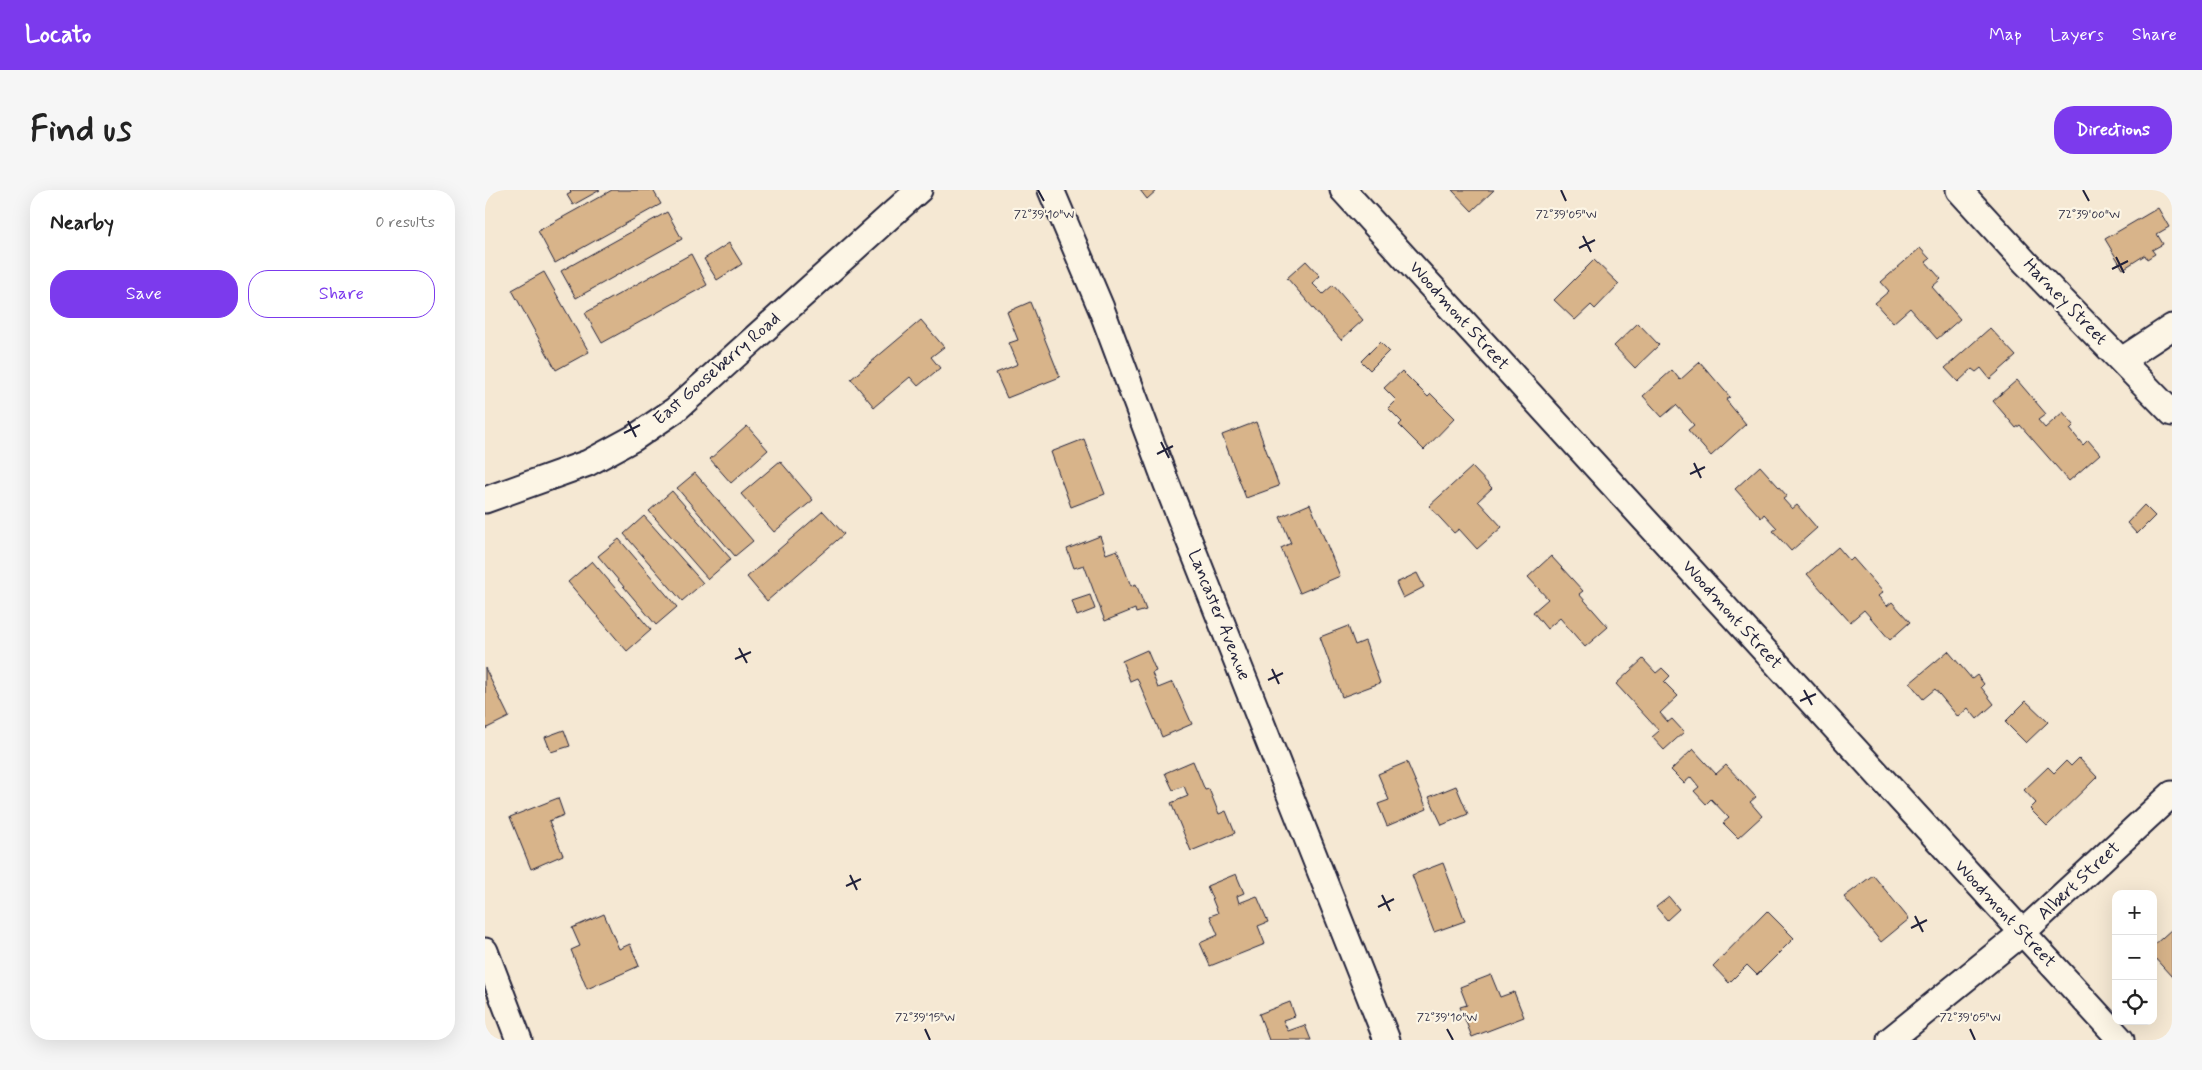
<!DOCTYPE html>
<html lang="en">
<head>
<meta charset="utf-8">
<style>
  body { margin:0; font-family:Mynerve,sans-serif; background:#f6f6f6; color:#222 }
  .controls { position:absolute; right:15px; bottom:15px; display:grid; overflow:hidden; border-radius:10px; box-shadow:0 5px 20px #0002 }
  .controls button { width:45px; height:45px; display:grid; place-items:center; padding:0; border:0; border-bottom:1px solid #e0e0e0; background:#fff; color:#222; font:25px sans-serif }
  .list { margin:0; padding:0; list-style:none }
  h2 { display:flex; justify-content:space-between; align-items:center; height:65px; margin:0; padding:0 20px; font-size:21px }
  h2 small { font-size:16px; font-weight:400; color:#767676 }
  .actions { display:flex; gap:10px; padding:15px 20px }
  .actions a { flex:1; padding:11px 0; border:1px solid #7c3aed; border-radius:20px; text-align:center; font-size:18px; color:#7c3aed }
  .actions .main { background:#7c3aed; color:#fff }
  .icon { flex:none; width:28px; height:28px; fill:none; stroke:currentColor; stroke-width:2; stroke-linecap:round; stroke-linejoin:round }
  .map { position:relative; flex:none; width:1687px; height:850px; overflow:hidden; border-radius:20px }
  header { display:flex; align-items:center; gap:30px; box-sizing:border-box; height:70px; padding:0 25px; background:#7c3aed; color:#fff }
  header strong { font-size:24px }
  nav { display:flex; gap:28px; margin-inline-start:auto; font-size:18px }
  .intro { display:flex; align-items:center; justify-content:space-between; box-sizing:border-box; height:120px; padding:0 30px }
  h1 { margin:0; font-size:35px }
  .button { padding:12px 22px; border-radius:20px; background:#7c3aed; color:#fff; font-size:18px; font-weight:700 }
  main { display:flex; gap:30px; padding:0 30px }
  aside { flex:1; background:#fff; border-radius:20px; box-shadow:0 5px 20px #0002 }
  .map>svg:first-child { display:block }
</style>
</head>
<body>
<header>
<strong>Locato</strong>
<nav><a>Map</a><a>Layers</a><a>Share</a></nav>
</header>
<div class="intro"><h1>Find us</h1><a class="button">Directions</a></div>
<main>
<aside>
<h2>Nearby<small>0 results</small></h2>
<ul class="list">
</ul>
<div class="actions"><a class="main">Save</a><a>Share</a></div>
</aside>
<div class="map">
<svg width="1687" height="850" viewBox="0 0 1687 850">
  <rect width="100%" height="100%" fill="#f5e8d3"/>
  <filter id="ink" filterUnits="userSpaceOnUse"><feTurbulence type="fractalNoise" baseFrequency=".02" numOctaves="2"/><feDisplacementMap in="SourceGraphic" scale="10" xChannelSelector="R" yChannelSelector="G"/><feConvolveMatrix kernelMatrix="1 2 1 2 8 2 1 2 1" color-interpolation-filters="sRGB"/></filter>
  <g filter="url(#ink)">
    <g fill="#d8b48a" stroke="#22223b">
      <path d="M85 0H115L88 15 82 5 86 3Z"/>
      <path d="M127 0H168L176 14 70 73 53 41Z"/>
      <path d="M655 0H672L662 9Z"/>
      <path d="M967 0H1009L987 21Z"/>
      <path d="M1673 18 1684 37 1672 44 1678 54 1667 60 1670 64 1662 69 1660 65 1638 79 1620 49Z"/>
      <path d="M182 22 197 49 91 108 76 81Z"/>
      <path d="M244 53 257 74 232 90 219 69Z"/>
      <path d="M1435 58 1445 69 1441 72 1456 89 1447 97 1475 129 1452 149 1425 118 1408 133 1390 113 1404 101 1396 92Z"/>
      <path d="M206 64 222 95 117 153 100 123Z"/>
      <path d="M1109 70 1134 94 1110 119 1106 115 1090 130 1069 110Z"/>
      <path d="M821 71 835 86 827 93 838 104 848 95 878 130 856 150 802 88Z"/>
      <path d="M59 82 104 162 71 180 27 100Z"/>
      <path d="M545 112 575 187 522 208 511 183 533 174 524 153 533 150 522 122Z"/>
      <path d="M436 130 459 157 446 167 455 178 433 196 425 187 389 217 366 189Z"/>
      <path d="M1153 133 1174 155 1150 178 1129 156Z"/>
      <path d="M1505 138 1531 166 1505 189 1496 178 1491 182 1487 179 1473 192 1460 178Z"/>
      <path d="M895 152 904 161 885 180 876 171Z"/>
      <path d="M1215 172 1245 207 1241 210 1261 234 1226 266 1203 240 1209 235 1191 215 1177 227 1158 206 1187 180 1195 190Z"/>
      <path d="M917 181 943 207 946 204 970 228 939 260 914 235 917 232 903 218 911 210 899 198Z"/>
      <path d="M1532 190 1561 224 1553 230 1560 238 1578 222 1589 235 1585 239 1598 255 1603 250 1615 264 1584 291 1535 235 1531 238 1508 211Z"/>
      <path d="M771 232 794 296 761 308 737 245Z"/>
      <path d="M262 236 283 260 246 293 225 269Z"/>
      <path d="M599 249 620 304 586 317 566 262Z"/>
      <path d="M295 271 328 310 289 342 256 304Z"/>
      <path d="M1275 276 1302 306 1298 309 1307 319 1312 315 1332 338 1306 361 1288 341 1292 338 1279 324 1276 328 1250 299Z"/>
      <path d="M987 277 1007 298 993 311 1017 337 992 359 974 339 969 343 944 316Z"/>
      <path d="M210 283 268 351 250 366 192 298Z"/>
      <path d="M187 301 246 369 223 389 164 321Z"/>
      <path d="M825 314 855 386 815 403 796 358 806 353 795 327Z"/>
      <path d="M1659 315 1670 326 1652 344 1642 333Z"/>
      <path d="M338 321 359 344 282 411 262 387Z"/>
      <path d="M159 326 218 393 197 411 139 344Z"/>
      <path d="M615 346 621 364 632 360 646 396 651 394 661 420 651 423 650 419 620 431 599 375 589 378 582 359Z"/>
      <path d="M134 349 192 417 171 435 113 366Z"/>
      <path d="M1353 357 1365 371 1368 368 1398 402 1393 406 1402 416 1407 412 1425 432 1405 450 1379 420 1365 432 1322 384Z"/>
      <path d="M1066 366 1098 401 1094 404 1123 437 1100 457 1075 428 1062 439 1048 422 1063 409 1043 387Z"/>
      <path d="M107 371 166 440 142 461 83 392Z"/>
      <path d="M932 383 939 397 918 408 911 393Z"/>
      <path d="M605 405 610 419 592 426 587 411Z"/>
      <path d="M863 436 870 455 880 451 895 493 857 507 835 447Z"/>
      <path d="M662 460 671 481 667 483 673 498 688 492 707 534 677 547 652 488 645 491 637 471Z"/>
      <path d="M1463 461 1487 489 1492 485 1499 494 1496 497 1509 514 1492 529 1483 518 1473 527 1450 499 1438 509 1425 493Z"/>
      <path d="M1158 469 1171 483 1177 478 1185 486 1179 492 1193 506 1175 523 1183 532 1187 529 1199 542 1179 560 1167 547 1174 541 1131 494Z"/>
      <path d="M0 478 24 527 0 539Z"/>
      <path d="M1541 511 1563 532 1541 553 1520 532Z"/>
      <path d="M79 540 85 556 66 562 60 547Z"/>
      <path d="M1208 559 1231 584 1241 575 1271 607 1265 612 1277 626 1253 648 1238 633 1244 628 1226 609 1221 614 1209 601 1214 597 1206 587 1199 593 1186 580Z"/>
      <path d="M1594 568 1612 587 1562 636 1545 619 1551 613 1539 600 1563 577 1569 583 1581 571 1586 576Z"/>
      <path d="M708 571 720 600 724 599 734 624 741 621 750 643 706 661 686 613 703 606 699 596 688 600 680 583Z"/>
      <path d="M922 572 942 619 902 636 893 614 904 610 893 584Z"/>
      <path d="M971 596 983 624 957 635 944 607Z"/>
      <path d="M73 608 79 625 64 631 78 665 46 679 25 627Z"/>
      <path d="M958 673 980 731 949 742 927 685Z"/>
      <path d="M751 684 759 703 752 706 754 713 772 706 783 732 773 736 780 754 725 776 715 753 733 745 725 726 733 723 722 696Z"/>
      <path d="M1388 685 1424 729 1396 752 1359 707Z"/>
      <path d="M1184 707 1194 719 1182 730 1171 717Z"/>
      <path d="M1282 721 1309 748 1272 785 1262 775 1244 793 1228 776Z"/>
      <path d="M119 724 134 759 145 754 154 776 102 799 86 760 95 756 87 738Z"/>
      <path d="M1687 739V787L1668 766V756Z"/>
      <path d="M1006 785 1015 807 1029 802 1039 827 987 847 975 817 982 815 975 797Z"/>
      <path d="M805 812 810 826 798 830 803 841 820 835 826 850H784L774 824Z"/>
    </g>
    <g fill="none" stroke-linecap="round" stroke-linejoin="round">
      <defs>
        <g id="minor">
          <path d="M566 0 616 118 681 292 902 850"/>
          <path d="M858 0 1636 850"/>
          <path d="M1474 0 1541 73 1687 223"/>
          <path d="M1637 170 1687 137"/>
          <path d="M0 310 103 273 149 248 190 220 434 0"/>
          <path d="M0 761 34 850"/>
          <path d="M1405 850 1537 743 1687 604"/>
        </g>
      </defs>
      <use href="#minor" stroke="#22223b" stroke-width="29"/>
      <use href="#minor" stroke="#fcf5e5" stroke-width="25"/>
    </g>
  </g>
  <path fill="none" stroke="#22223b" stroke-width="2" d="M553 0 559 11M1076 0 1081 11M1598 0 1604 11M1098 46 1106 62M1094 58 1110 50M1631 67 1639 83M1627 79 1643 71M143 231 151 247M139 243 155 235M676 252 684 268M672 264 688 256M1209 273 1216 288M1205 284 1220 277M254 458 262 473M250 469 266 462M787 479 794 494M783 490 798 483M1319 500 1327 515M1315 511 1331 504M365 685 372 700M361 696 376 689M897 705 905 721M893 717 909 709M1430 726 1438 742M1426 738 1442 730M440 839 445 850M962 839 968 850M1485 839 1490 850"/>
  <g text-anchor="middle" dominant-baseline="central" stroke-width="4.5" stroke-linejoin="round" paint-order="stroke">
    <g font-size="18" fill="#22223b" stroke="#fcf5e5">
      <text transform="translate(1580 112) rotate(46)">Harney Street</text>
      <text transform="translate(974 126) rotate(48)">Woodmont Street</text>
      <text transform="translate(232 179) rotate(-41)">East Gooseberry Road</text>
      <text transform="translate(734 425) rotate(68)">Lancaster Avenue</text>
      <text transform="translate(1247 425) rotate(48)">Woodmont Street</text>
      <text transform="translate(1594 691) rotate(-43)">Albert Street</text>
      <text transform="translate(1520 724) rotate(47)">Woodmont Street</text>
    </g>
  </g>
  <g font-size="12" text-anchor="middle" fill="#22223b" stroke="#fcf5e5" stroke-width="4.5" stroke-linejoin="round" paint-order="stroke">
    <text x="1604" y="28">72°39'00"W</text>
    <text x="559" y="28">72°39'10"W</text>
    <text x="1081" y="28">72°39'05"W</text>
    <text x="440" y="831">72°39'15"W</text>
    <text x="962" y="831">72°39'10"W</text>
    <text x="1485" y="831">72°39'05"W</text>
  </g>
</svg>
<div class="controls">
<button>+</button>
<button>−</button>
<button><svg class="icon" aria-label="locate" viewBox="0 0 24 24"><circle cx="12" cy="12" r="6"/><path d="M12 2v4M12 18v4M2 12h4M18 12h4"/></svg></button>
</div>
</div>
</main>
</body>
</html>
